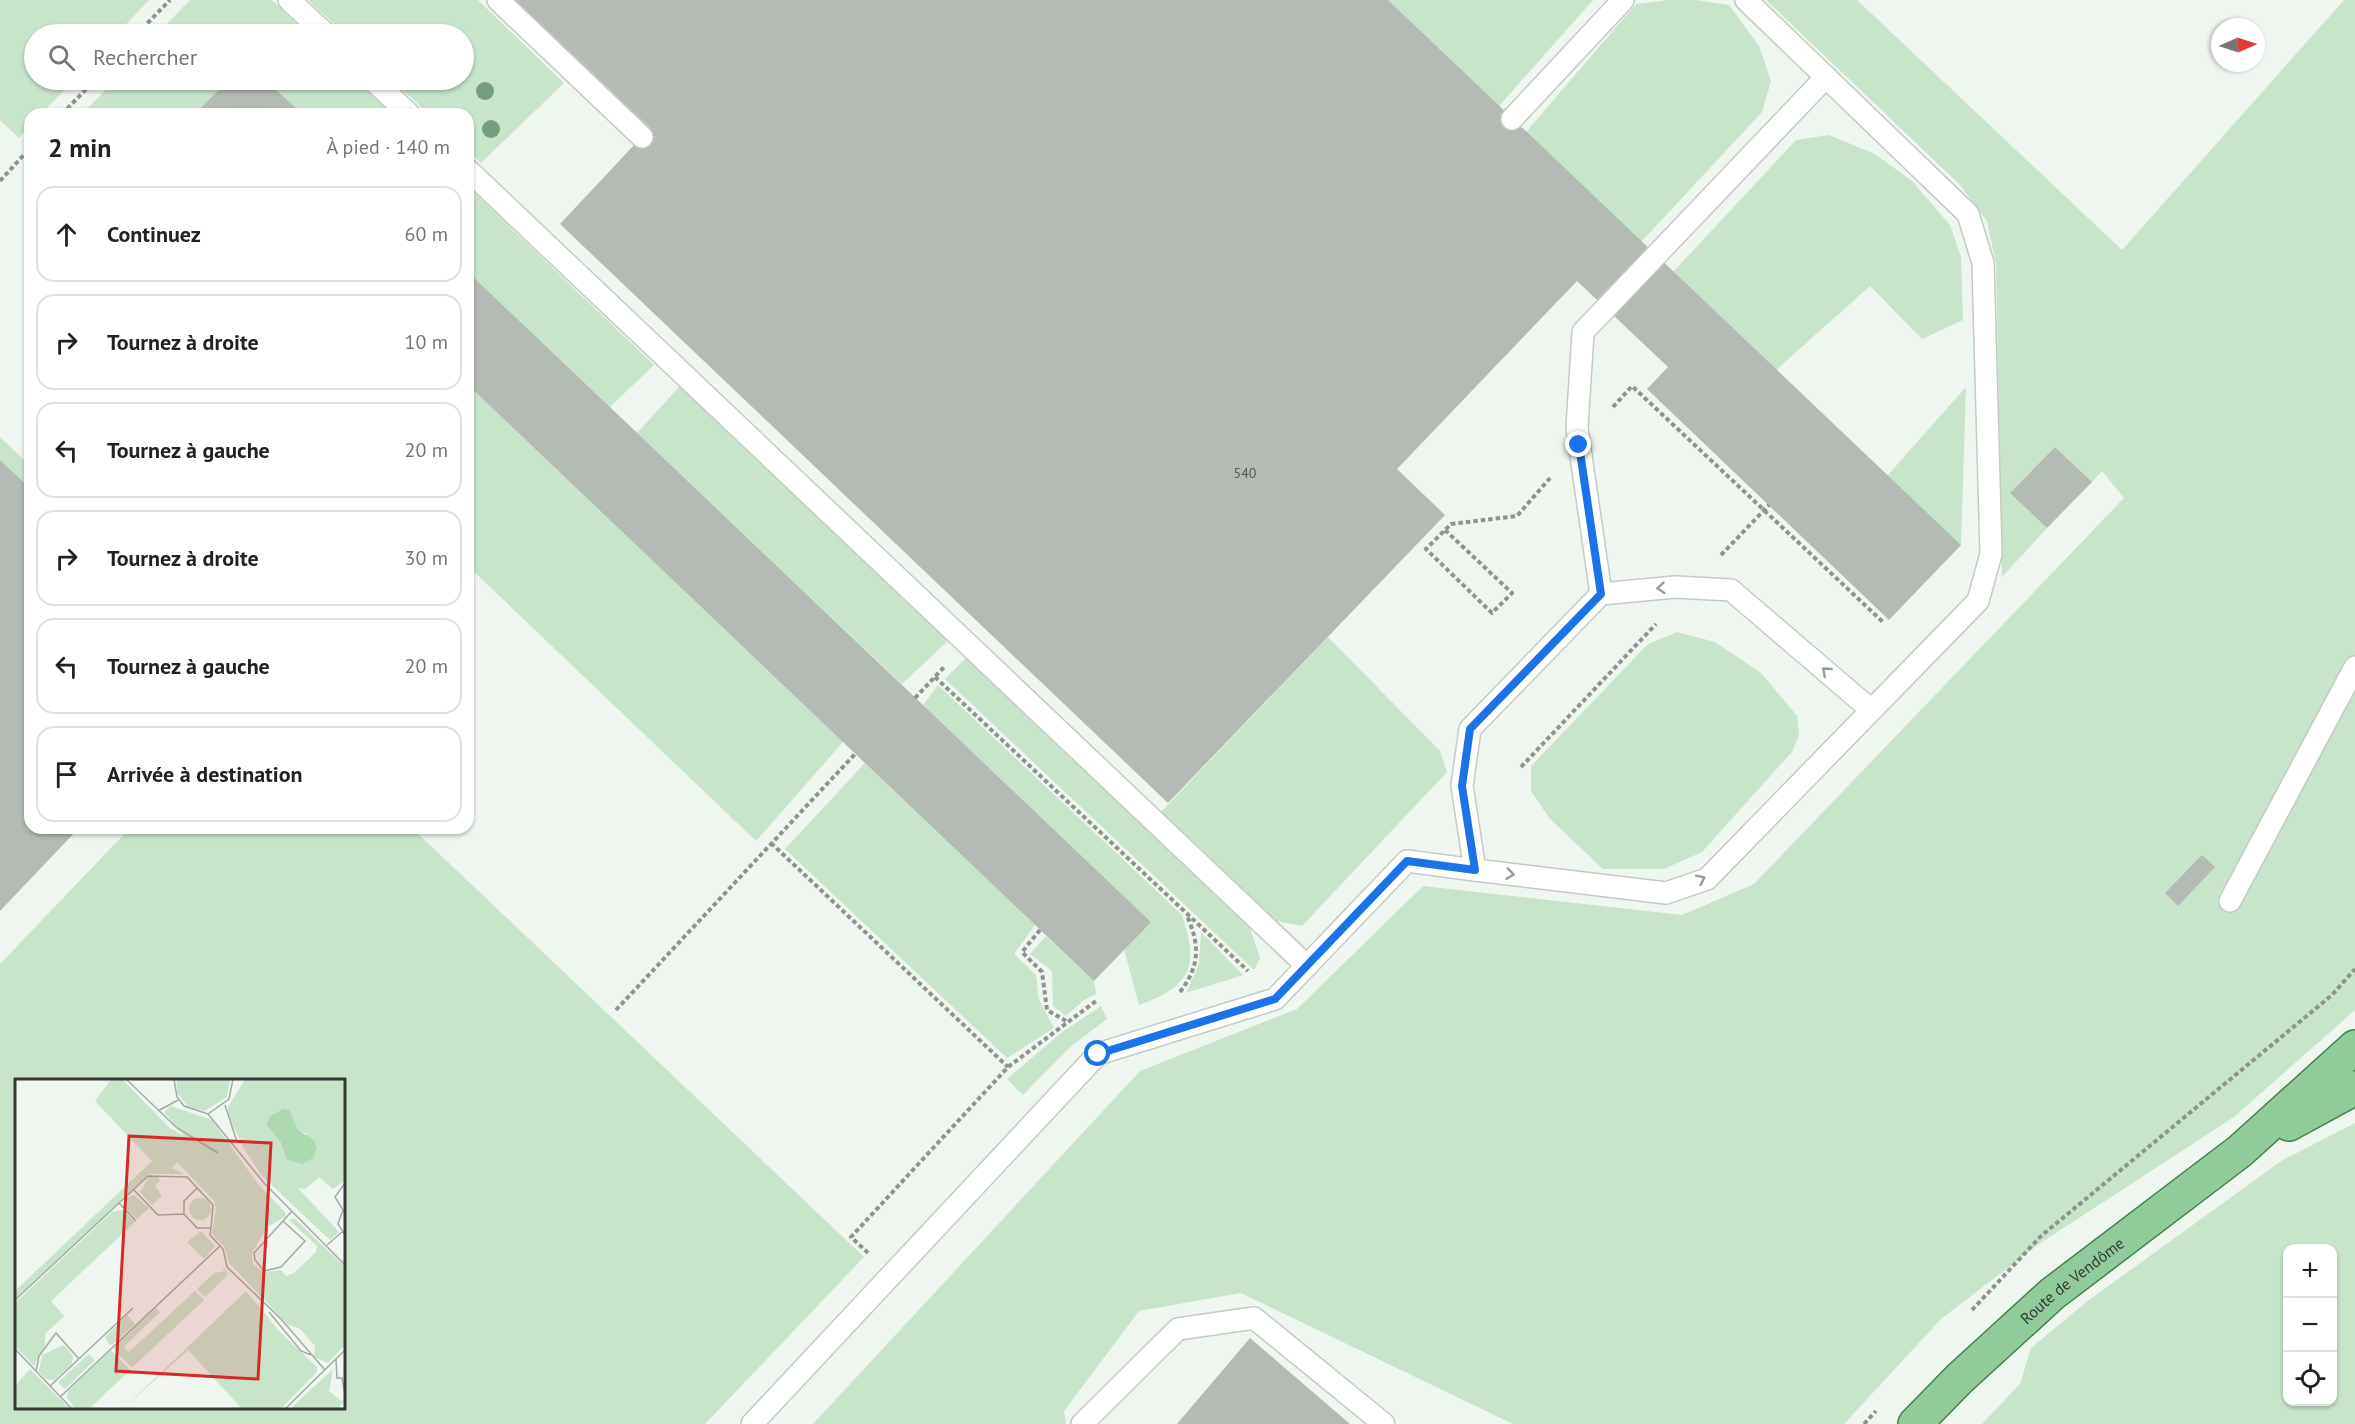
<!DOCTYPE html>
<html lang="fr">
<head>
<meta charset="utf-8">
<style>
  body { margin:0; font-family:"PT Sans",sans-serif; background:#f6f6f6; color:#222 }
  .controls { position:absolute; right:18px; bottom:18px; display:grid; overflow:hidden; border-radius:12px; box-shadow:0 2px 4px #0004 }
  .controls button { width:54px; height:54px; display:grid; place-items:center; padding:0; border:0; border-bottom:2px solid #e0e0e0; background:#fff; color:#222; font:30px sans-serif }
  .compass { position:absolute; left:2211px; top:18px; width:54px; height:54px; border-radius:50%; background:#fff; box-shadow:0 2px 4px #0004; rotate:87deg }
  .stop { position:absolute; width:18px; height:18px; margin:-14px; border:4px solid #1a73e8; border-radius:50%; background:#fff }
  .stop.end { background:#1a73e8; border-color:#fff; box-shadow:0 2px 6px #0008 }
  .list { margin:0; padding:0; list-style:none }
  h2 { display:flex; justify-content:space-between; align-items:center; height:78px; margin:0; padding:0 24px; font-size:26px }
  h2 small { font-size:20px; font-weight:400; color:#767676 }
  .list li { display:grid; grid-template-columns:39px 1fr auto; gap:18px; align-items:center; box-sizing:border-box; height:96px; margin:0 12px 12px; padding:0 12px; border:2px solid #e0e0e0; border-radius:18px }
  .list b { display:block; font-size:22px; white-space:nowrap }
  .list em { font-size:20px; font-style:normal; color:#767676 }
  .icon { flex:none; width:33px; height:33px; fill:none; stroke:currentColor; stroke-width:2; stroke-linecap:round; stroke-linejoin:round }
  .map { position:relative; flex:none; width:2355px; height:1424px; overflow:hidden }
  .search { position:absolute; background:#fff; box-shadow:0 2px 4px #0004; left:24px; top:24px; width:450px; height:66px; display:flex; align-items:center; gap:15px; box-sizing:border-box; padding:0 21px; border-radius:33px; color:#767676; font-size:22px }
  .panel { position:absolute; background:#fff; box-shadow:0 2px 4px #0004; left:24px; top:108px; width:450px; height:726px; border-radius:18px }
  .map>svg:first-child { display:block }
</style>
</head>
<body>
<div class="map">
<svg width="2355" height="1424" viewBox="0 0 2355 1424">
  <rect width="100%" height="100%" fill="#eff6f0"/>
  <g fill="#c8e4ca" fill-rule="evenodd">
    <path d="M0 0H149L117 34H34V80H74L41 114H30V126L19 138 0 120Z"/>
    <path d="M190 0H272L308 34H157Z"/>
    <path d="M308 0H478L564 83 481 163 468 151V114H429L392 80H464V34H345Z"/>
    <path d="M1388 0H1593L1499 106Z"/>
    <path d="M1668 0H1696L1729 5 1759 46 1771 81 1762 112 1641 242 1526 132 1636 4Z"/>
    <path d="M1766 0H1857L2122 250 2344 0H2355V1010L2234 1117 2039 1244 1941 1319 1844 1424H1513L1241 1293 1139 1311 1064 1411 1066 1424H813L1140 1071 1297 1009 1423 886 1682 915 1754 884 2124 498 2102 471 2092 482 2055 447 2010 493 2047 528 2002 577 1996 264 1987 221 1959 184Z"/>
    <path d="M115 80H228L195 114H82Z"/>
    <path d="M266 80H356L392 114H302Z"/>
    <path d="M1829 135 1875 154 1912 181 1950 225 1961 257 1963 320 1922 339 1870 286 1776 370 1673 272 1796 140Z"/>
    <path d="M468 187 654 365 610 407 468 272Z"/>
    <path d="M468 385 843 742 756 841 468 566Z"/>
    <path d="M680 386 950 639 902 684 637 433Z"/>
    <path d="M1966 387 1961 545 1887 476Z"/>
    <path d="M0 437 30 466V488L0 460Z"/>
    <path d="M1677 632 1715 642 1761 673 1797 716 1799 735 1792 752 1702 852 1664 869H1603L1550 819 1531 791V766L1648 644Z"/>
    <path d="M1328 637 1440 751 1447 772 1302 926 1277 921 1160 813Z"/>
    <path d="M966 658 1249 925 1260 958 1254 970 945 679Z"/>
    <path d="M938 685 1182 915C1200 967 1190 987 1139 1005L1124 949 1150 921 923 705Z"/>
    <path d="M865 763 1035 925 1014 954 1036 975 1039 1000 1054 1028 1007 1058 785 849Z"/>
    <path d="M130 828H412L864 1257 705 1424H0V964ZM16 1080H344V1408H16Z"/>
    <path d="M1201 932 1243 975 1186 993 1199 964Z"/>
    <path d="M1046 936 1094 981 1096 994 1084 1000 1066 1016 1053 1006 1052 971 1030 954Z"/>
    <path d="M1101 1006 1107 1019 1070 1047 1023 1095 1007 1079 1061 1033Z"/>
    <path d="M2355 1123V1424H1982L2020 1384 2031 1348 2085 1303 2281 1161ZM2288 1248H2332V1402H2288Z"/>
  </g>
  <g fill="#b4bab4">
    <path d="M515 0H1388L1961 545 1889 620 1647 389 1668 367 1577 281 1397 469 1445 515 1168 803 560 224 650 128Z"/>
    <path d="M228 80H266L302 114H195Z"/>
    <path d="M468 272 1151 922 1094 981 468 385Z"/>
    <path d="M2055 447 2092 482 2047 528 2010 493Z"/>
    <path d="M0 460 30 488V828H79L0 911Z"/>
    <path d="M2202 855 2215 867 2178 906 2165 893Z"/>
    <path d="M1250 1338 1350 1424H1177Z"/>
  </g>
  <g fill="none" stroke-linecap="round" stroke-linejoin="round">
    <defs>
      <g id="service">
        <path d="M289 0 326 34"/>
        <path d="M498 0 642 137"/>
        <path d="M1746 0 1968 214 1983 263 1991 554 1978 601 1707 879 1666 893 1475 870 1462 786 1470 729 1601 594 1675 587 1731 590 1870 709"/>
        <path d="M373 80 409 114"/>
        <path d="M1512 119 1623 0"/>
        <path d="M468 170 1307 966"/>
        <path d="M1601 594 1577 428 1583 332 1826 77"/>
        <path d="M2230 901 2355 667"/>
        <path d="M752 1424 1098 1054 1275 999 1407 861 1475 870"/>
        <path d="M1082 1424 1178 1329 1254 1318 1384 1424"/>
      </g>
      <g id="primary">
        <path d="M2289 1124 2355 1088"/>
        <path id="s1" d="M1915 1424 1959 1379 2052 1294 2240 1151 2355 1047"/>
      </g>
    </defs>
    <use href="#service" stroke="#c4cac4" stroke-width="24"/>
    <use href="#primary" stroke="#40814c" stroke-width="36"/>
    <g stroke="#8e938f" stroke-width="4" stroke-dasharray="4.5 3" stroke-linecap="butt">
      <path d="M137 34 170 0"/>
      <path d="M62 114 95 80"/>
      <path d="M0 181 30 148"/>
      <path d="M1613 407 1632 386 1884 623"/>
      <path d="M1445 530 1512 593 1492 613 1426 549 1451 524 1517 516 1550 478"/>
      <path d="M1721 555 1769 505"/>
      <path d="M935 677 1248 971"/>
      <path d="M915 698 945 666"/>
      <path d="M1521 767 1656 624"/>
      <path d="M771 843 1008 1067"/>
      <path d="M1040 930 1022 952 1042 972 1047 1010 1068 1022"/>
      <path d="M1180 992C1200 966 1200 945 1187 916"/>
      <path d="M616 1010 855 754"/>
      <path d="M868 1253 851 1237 1008 1067 1096 1001"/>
      <path d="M1972 1310 2041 1236 2332 995 2355 969"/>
      <path d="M1864 1424 1876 1411"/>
    </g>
    <use href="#service" stroke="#fff" stroke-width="21"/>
    <use href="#primary" stroke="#90cb9b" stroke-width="33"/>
  </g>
  <g fill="#779d7f">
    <circle cx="485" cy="91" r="9"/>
    <circle cx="491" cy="129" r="9"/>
  </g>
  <defs><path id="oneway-chevron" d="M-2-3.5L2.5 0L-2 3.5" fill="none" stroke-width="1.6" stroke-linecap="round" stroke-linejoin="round" transform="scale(1.5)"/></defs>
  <g stroke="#9a9c9b">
    <use href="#oneway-chevron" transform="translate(1661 588) rotate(175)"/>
    <use href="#oneway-chevron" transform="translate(1826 671) rotate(-139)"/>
    <use href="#oneway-chevron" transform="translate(1510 874) rotate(7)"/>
    <use href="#oneway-chevron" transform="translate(1701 879) rotate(-26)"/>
  </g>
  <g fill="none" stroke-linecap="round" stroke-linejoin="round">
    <path stroke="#1a73e8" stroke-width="8" d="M1098 1054 1275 999 1407 861 1475 870 1462 786 1470 729 1601 594 1579 445"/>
  </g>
  <g text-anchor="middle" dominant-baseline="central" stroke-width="4.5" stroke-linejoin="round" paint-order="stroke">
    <g font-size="14" fill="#565956">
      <text x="1245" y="473">540</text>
    </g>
    <g font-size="16" fill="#363937" stroke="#fff">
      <text stroke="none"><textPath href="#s1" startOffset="213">Route de Vendôme</textPath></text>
    </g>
  </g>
  <g transform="translate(15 1079)">
    <rect width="330" height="330" fill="#eff6f0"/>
    <path d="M107 0 155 49 169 57 149 33 156 27 197 41 243 105 270 133 271 137 251 149 237 175 238 185 248 193 266 191 271 197 279 194 301 173 302 167 274 141 279 139 330 188V266L313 284 299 278 300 267 284 249 273 246 214 184 209 168 197 155 201 129 199 122 162 83 157 89 169 95H134L0 220V212L137 82 80 22 95 2ZM162 0H215L212 18 190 32 173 28 162 14ZM230 0H330V101L318 110 304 98 290 110 283 109 324 153 315 161 246 96 229 70 213 36V28ZM264 34 275 38 283 51 292 55 271 80 266 64 251 45 255 37ZM134 98H143L145 102 140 107 147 117 137 126 125 113ZM119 116 134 129 122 140 110 129 111 119ZM174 130a11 11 0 1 1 22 0a11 11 0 1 1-22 0ZM108 131 120 143 36 222 49 237 30 255V267L19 287 0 267V224L97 133ZM186 152 200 167 189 180 172 163ZM207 187 216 196 210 192 212 197 190 218 182 210 199 194 210 192ZM180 212 189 221 117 289 98 269 141 229 145 233 109 268 114 273ZM231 212 265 253 302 288V293L266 330H227L173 271 108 330ZM112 236 120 245 97 266 94 265 90 258ZM49 266 58 277 57 285 39 301 31 300 24 293 27 276ZM96 271 115 291 74 330H61L52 319 53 312ZM74 275 80 281 50 310 43 303ZM15 290 55 330H0V307ZM318 290 314 312 326 322 330 321 323 330H275Z" fill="#c8e4ca" fill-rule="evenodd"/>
    <path d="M269 30 274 31 283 51 299 61 302 69 298 79 287 85 271 80 266 64 251 45 255 37Z" fill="#add9b1"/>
    <path fill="none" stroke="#a5aaa6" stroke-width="1.5" d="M111 0 162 49 203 74M159 0 162 18 169 27 193 35 214 20 218 0M210 26 222 63M143 32 163 21M193 35 249 104 330 186M330 104 320 118 328 131 323 145 330 156M118 110 143 136 169 135M104 124 121 142M268 142 290 162 266 188 249 192 240 181 239 174 277 132M196 149 195 156 208 170 212 188 266 240 310 291M312 166 327 153M0 221 133 97 172 98 198 126 196 149H182L169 135V122L182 109M254 233 286 272 296 276M0 270 57 330M321 280 322 299H327L330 315M21 292 24 277 41 254 64 280M35 307 118 229M45 318 205 167M270 330 330 271"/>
    <path fill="#d62828" fill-opacity="0.15" stroke="#d62828" stroke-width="3" d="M114 57 256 64 243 300 101 292Z"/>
    <rect width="330" height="330" fill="none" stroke="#363937" stroke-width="3"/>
  </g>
</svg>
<div class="controls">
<button>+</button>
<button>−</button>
<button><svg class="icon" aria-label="locate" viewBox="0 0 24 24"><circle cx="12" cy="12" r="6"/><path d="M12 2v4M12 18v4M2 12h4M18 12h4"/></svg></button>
</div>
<svg class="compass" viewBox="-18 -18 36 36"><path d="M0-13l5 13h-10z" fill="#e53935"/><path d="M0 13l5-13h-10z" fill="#767676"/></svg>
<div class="stop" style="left:1098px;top:1054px"></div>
<div class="stop end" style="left:1579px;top:445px"></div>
<div class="search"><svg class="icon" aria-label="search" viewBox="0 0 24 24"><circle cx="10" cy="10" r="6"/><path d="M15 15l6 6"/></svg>Rechercher</div>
<section class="panel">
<h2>2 min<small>À pied · 140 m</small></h2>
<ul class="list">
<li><svg class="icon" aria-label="ahead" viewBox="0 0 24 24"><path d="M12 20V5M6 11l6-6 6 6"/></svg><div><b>Continuez</b></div><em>60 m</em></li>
<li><svg class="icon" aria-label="right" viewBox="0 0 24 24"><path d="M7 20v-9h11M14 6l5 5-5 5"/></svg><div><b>Tournez à droite</b></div><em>10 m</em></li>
<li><svg class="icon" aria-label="left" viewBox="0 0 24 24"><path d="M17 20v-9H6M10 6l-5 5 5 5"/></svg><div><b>Tournez à gauche</b></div><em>20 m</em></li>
<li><svg class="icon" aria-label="right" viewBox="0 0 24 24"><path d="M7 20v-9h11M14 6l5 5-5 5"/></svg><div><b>Tournez à droite</b></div><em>30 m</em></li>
<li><svg class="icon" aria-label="left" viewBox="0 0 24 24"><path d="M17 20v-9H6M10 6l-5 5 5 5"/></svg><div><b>Tournez à gauche</b></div><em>20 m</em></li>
<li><svg class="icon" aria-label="arrive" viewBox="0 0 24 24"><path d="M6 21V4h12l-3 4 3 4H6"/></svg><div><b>Arrivée à destination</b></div></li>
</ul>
</section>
</div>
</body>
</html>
